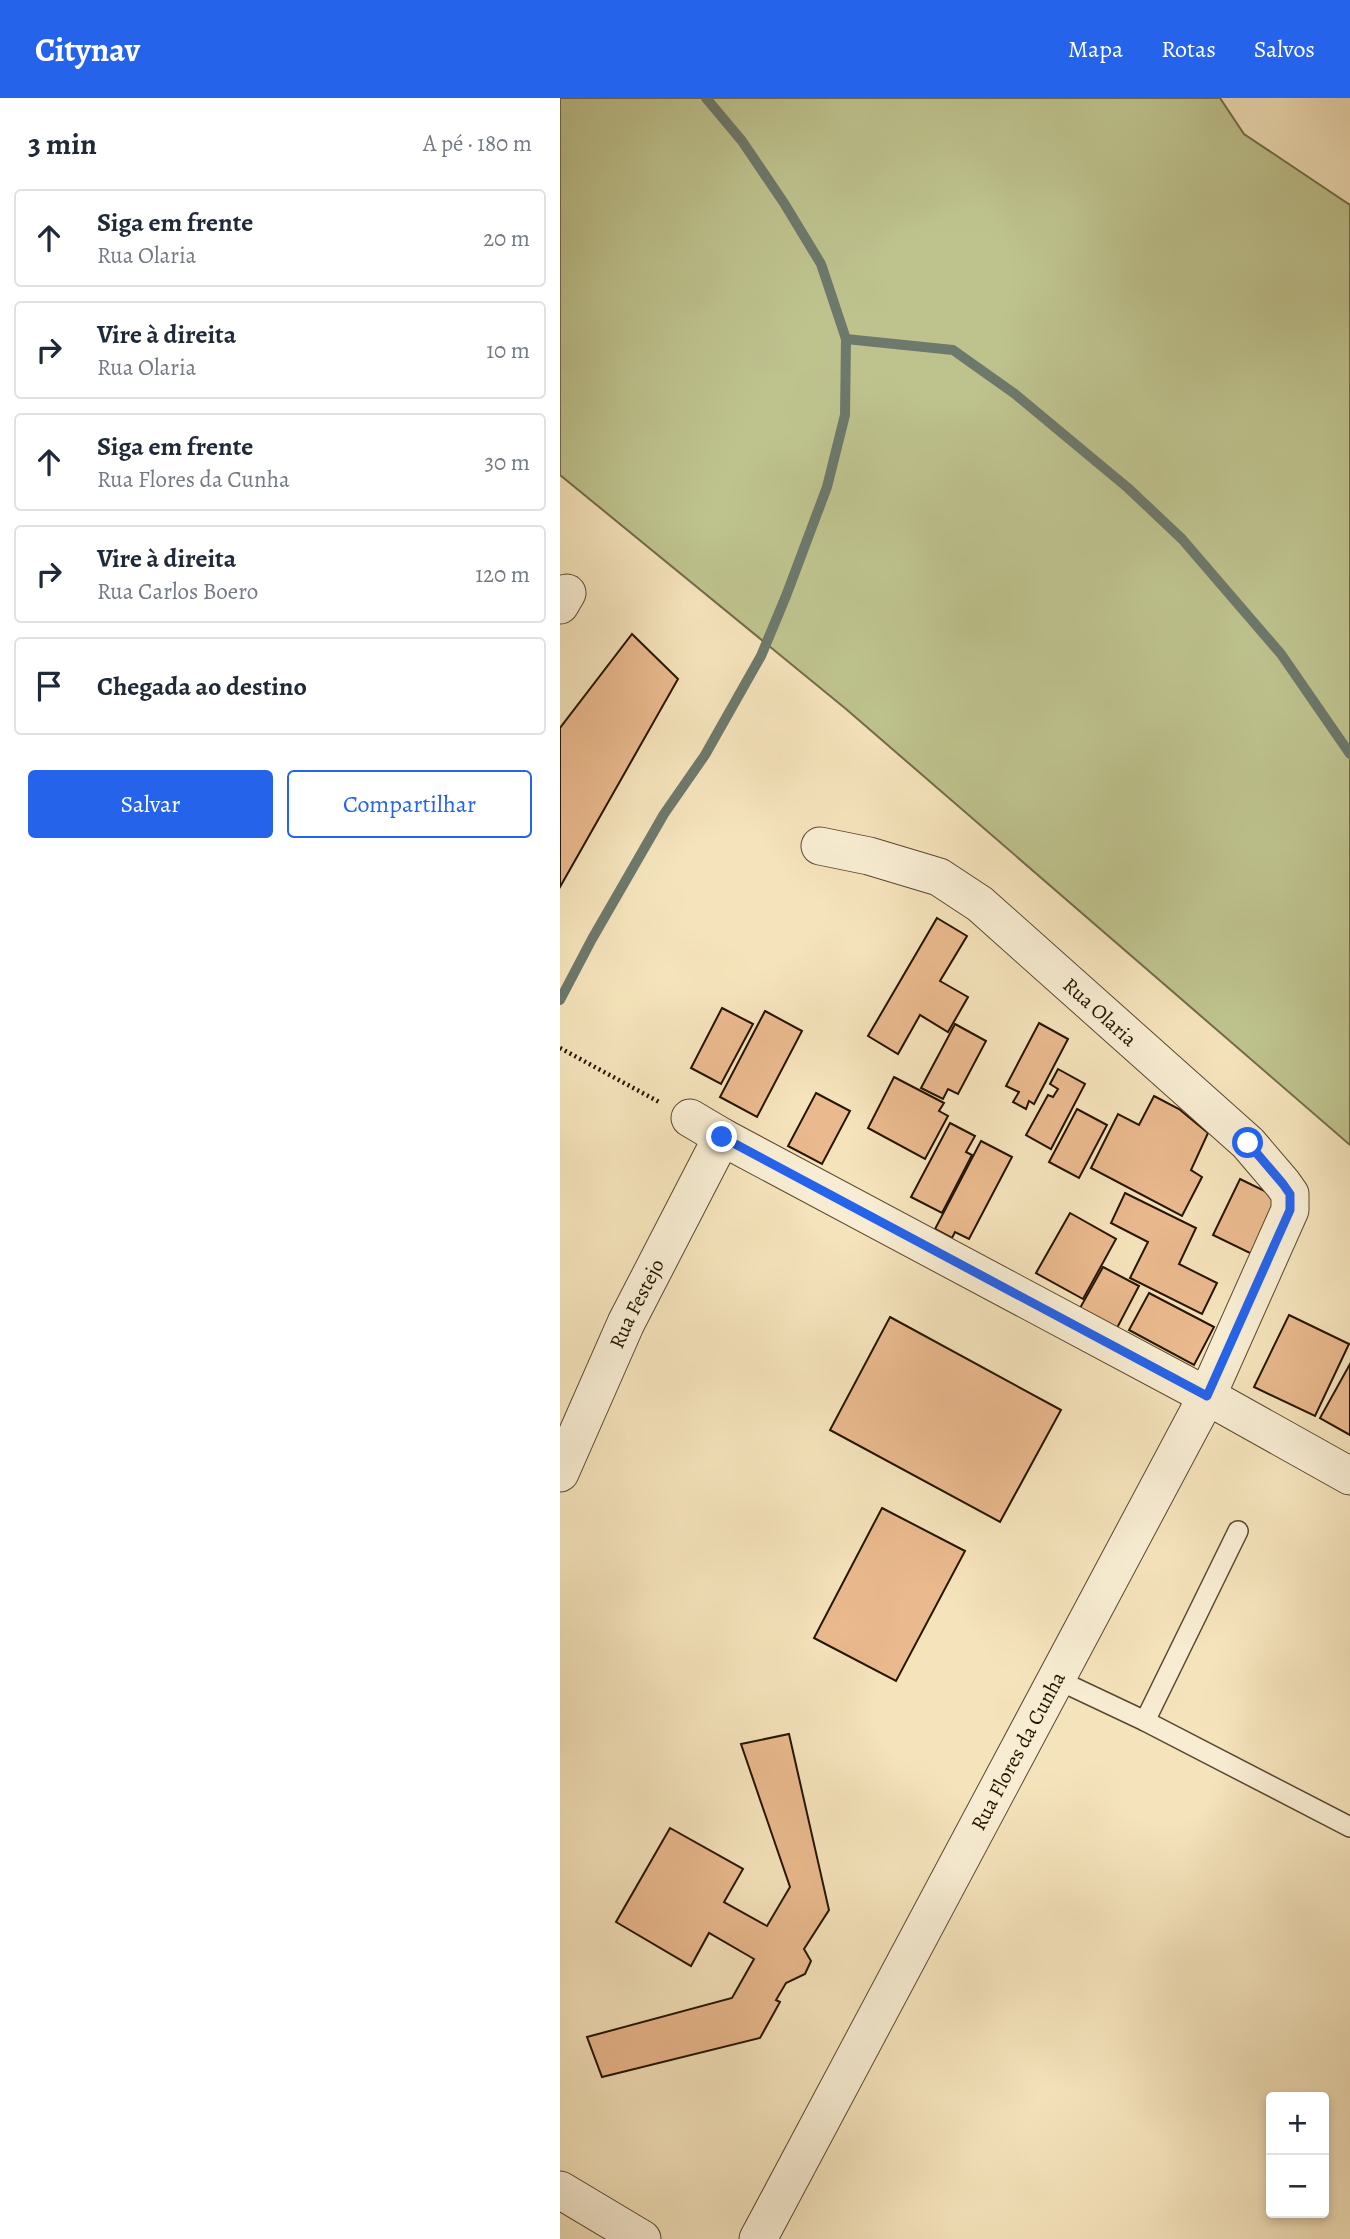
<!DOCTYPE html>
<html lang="pt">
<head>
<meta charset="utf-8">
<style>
  body { margin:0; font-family:Alegreya,serif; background:#f6f6f7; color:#1f2937 }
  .controls { position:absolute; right:21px; bottom:21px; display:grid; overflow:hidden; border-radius:7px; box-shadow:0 4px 10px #0003 }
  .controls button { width:63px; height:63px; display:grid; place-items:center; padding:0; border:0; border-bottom:2px solid #e0e1e3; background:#fff; color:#1f2937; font:35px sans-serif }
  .stop { position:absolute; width:21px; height:21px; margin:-16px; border:5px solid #2563eb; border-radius:50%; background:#fff }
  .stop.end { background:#2563eb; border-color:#fff; box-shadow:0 2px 7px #0008 }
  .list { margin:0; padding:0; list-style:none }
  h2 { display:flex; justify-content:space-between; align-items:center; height:91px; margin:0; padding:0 28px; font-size:30px }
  h2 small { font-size:23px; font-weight:400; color:#747a83 }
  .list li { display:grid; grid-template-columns:46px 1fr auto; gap:21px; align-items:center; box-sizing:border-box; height:98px; margin:0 14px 14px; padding:0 14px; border:2px solid #e0e1e3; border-radius:7px }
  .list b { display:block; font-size:26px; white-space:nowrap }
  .list p { margin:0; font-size:23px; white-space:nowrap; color:#747a83 }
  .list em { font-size:23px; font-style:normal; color:#747a83 }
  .actions { display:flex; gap:14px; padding:21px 28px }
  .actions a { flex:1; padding:16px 0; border:2px solid #2563eb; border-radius:7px; text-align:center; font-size:24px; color:#2563eb }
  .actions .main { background:#2563eb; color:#fff }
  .icon { flex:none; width:38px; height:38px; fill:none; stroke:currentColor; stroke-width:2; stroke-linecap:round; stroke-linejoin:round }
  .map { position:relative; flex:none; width:790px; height:2141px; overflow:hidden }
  header { display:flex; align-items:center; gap:42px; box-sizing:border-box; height:98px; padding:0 35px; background:#2563eb; color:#fff }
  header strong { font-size:33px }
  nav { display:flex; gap:38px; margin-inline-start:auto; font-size:24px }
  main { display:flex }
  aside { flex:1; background:#fff }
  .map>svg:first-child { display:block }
</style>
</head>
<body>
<header>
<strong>Citynav</strong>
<nav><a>Mapa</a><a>Rotas</a><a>Salvos</a></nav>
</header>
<main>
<aside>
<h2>3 min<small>A pé · 180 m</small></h2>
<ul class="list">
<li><svg class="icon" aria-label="ahead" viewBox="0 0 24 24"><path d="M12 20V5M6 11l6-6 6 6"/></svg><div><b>Siga em frente</b><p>Rua Olaria</p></div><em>20 m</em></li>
<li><svg class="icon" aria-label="right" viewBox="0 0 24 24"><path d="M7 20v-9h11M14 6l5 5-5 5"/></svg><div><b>Vire à direita</b><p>Rua Olaria</p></div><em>10 m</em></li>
<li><svg class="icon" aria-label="ahead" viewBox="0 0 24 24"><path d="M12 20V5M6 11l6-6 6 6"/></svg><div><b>Siga em frente</b><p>Rua Flores da Cunha</p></div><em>30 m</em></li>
<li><svg class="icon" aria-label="right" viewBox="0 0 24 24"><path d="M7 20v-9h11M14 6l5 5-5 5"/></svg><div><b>Vire à direita</b><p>Rua Carlos Boero</p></div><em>120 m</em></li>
<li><svg class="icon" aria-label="arrive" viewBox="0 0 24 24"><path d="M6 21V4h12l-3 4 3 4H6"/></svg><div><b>Chegada ao destino</b></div></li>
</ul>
<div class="actions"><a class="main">Salvar</a><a>Compartilhar</a></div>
</aside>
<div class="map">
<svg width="790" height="2141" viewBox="0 0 790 2141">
  <rect width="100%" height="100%" fill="#f5e3bb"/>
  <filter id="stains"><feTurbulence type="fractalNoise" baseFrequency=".00286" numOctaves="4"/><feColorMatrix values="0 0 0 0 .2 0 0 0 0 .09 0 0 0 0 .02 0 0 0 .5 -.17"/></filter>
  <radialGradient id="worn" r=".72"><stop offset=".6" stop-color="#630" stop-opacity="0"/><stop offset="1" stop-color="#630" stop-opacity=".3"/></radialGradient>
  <path fill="#bec38e" stroke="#726c47" stroke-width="2" d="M0 0H660L684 36 790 107V1047L286 611 0 377Z"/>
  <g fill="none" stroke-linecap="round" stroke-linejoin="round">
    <g stroke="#6d796c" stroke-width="10">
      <path d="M286 241 393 252 455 296 568 390 622 441 721 556 790 656"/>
      <path d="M0 902 32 841 104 716 145 657 201 558 226 498 267 389 285 317 286 241 261 166 224 105 182 43 146 0"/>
    </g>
  </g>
  <g fill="#eab98e" stroke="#251400" stroke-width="2">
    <path d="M72 536 118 581 0 789V630Z"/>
    <path d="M377 820 407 838 380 883 408 899 388 934 360 917 338 956 308 938Z"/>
    <path d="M162 910 193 926 161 986 131 970Z"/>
    <path d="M205 913 242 933 197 1019 160 999Z"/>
    <path d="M479 925 508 941 474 1006 469 1003 466 1011 453 1004 459 994 446 988Z"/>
    <path d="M395 926 426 943 398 996 388 991 383 1001 361 990Z"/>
    <path d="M498 971 525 986 491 1051 466 1037 488 997 493 999 498 991 490 986Z"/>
    <path d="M334 979 384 1005 379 1013 388 1018 365 1061 308 1030Z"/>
    <path d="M256 995 290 1013 262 1066 228 1048Z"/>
    <path d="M594 998 619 1011 648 1035 631 1072 642 1079 622 1118 531 1070 558 1016 579 1027Z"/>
    <path d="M517 1011 547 1027 519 1080 489 1064Z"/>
    <path d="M390 1025 415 1038 406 1054 412 1057 382 1115 351 1099Z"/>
    <path d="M421 1043 452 1059 409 1141 395 1134 392 1140 375 1131Z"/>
    <path d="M680 1081 723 1102 696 1158 653 1137Z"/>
    <path d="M565 1095 636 1130 619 1166 657 1185 642 1216 570 1180 588 1144 551 1125Z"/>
    <path d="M510 1115 556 1141 523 1201 476 1175Z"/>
    <path d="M543 1169 579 1188 557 1230 520 1210Z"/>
    <path d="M589 1195 654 1229 634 1267 569 1232Z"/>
    <path d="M729 1217 789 1246 755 1318 694 1289Z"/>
    <path d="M330 1219 501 1312 440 1424 270 1332Z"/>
    <path d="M790 1266V1337L760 1320Z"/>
    <path d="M322 1410 405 1453 336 1583 254 1540Z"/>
    <path d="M229 1636 269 1812 244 1851 251 1863 245 1876 226 1885 216 1902 220 1904 200 1940 42 1979 27 1939 172 1900 194 1861 149 1835 131 1868 56 1824 110 1730 183 1771 164 1804 207 1828 230 1789 181 1646Z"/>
  </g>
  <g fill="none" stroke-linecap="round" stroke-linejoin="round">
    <defs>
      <g id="service">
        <path d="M496 1581 585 1623 790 1729"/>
        <path d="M585 1623 678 1433"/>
      </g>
      <g id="minor">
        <path d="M0 507 7 495"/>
        <path d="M130 1020 162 1039 647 1298 790 1378"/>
        <path id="s1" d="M0 1375 66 1225 162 1039"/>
        <path d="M0 2092 82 2141"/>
        <path id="s2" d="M198 2141 647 1298 730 1112V1096L723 1086 688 1045 420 806 379 779 309 758 260 748"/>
      </g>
    </defs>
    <use href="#service" stroke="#59482f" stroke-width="22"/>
    <use href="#minor" stroke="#59482f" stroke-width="39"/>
    <path stroke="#251400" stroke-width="4.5" stroke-dasharray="2 3.5" stroke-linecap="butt" d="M0 950 101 1005"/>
    <use href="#service" stroke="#f8edd3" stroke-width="19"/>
    <use href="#minor" stroke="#f8edd3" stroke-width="37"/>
  </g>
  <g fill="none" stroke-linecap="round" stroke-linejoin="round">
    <path stroke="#2563eb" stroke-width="9" d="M162 1039 647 1298 730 1112V1096L723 1086 688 1045"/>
  </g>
  <g text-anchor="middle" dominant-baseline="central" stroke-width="6" stroke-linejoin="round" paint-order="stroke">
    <g font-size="21" fill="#251400" stroke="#f8edd3">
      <text transform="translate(540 914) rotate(42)">Rua Olaria</text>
      <text stroke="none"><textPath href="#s1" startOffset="186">Rua Festejo</textPath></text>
      <text stroke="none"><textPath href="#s2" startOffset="553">Rua Flores da Cunha</textPath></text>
    </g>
  </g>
  <rect width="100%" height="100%" filter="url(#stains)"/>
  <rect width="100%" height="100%" fill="url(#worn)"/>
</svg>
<div class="controls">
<button>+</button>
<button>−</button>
</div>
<div class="stop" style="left:688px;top:1045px"></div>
<div class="stop end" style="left:162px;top:1039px"></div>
</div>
</main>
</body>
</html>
